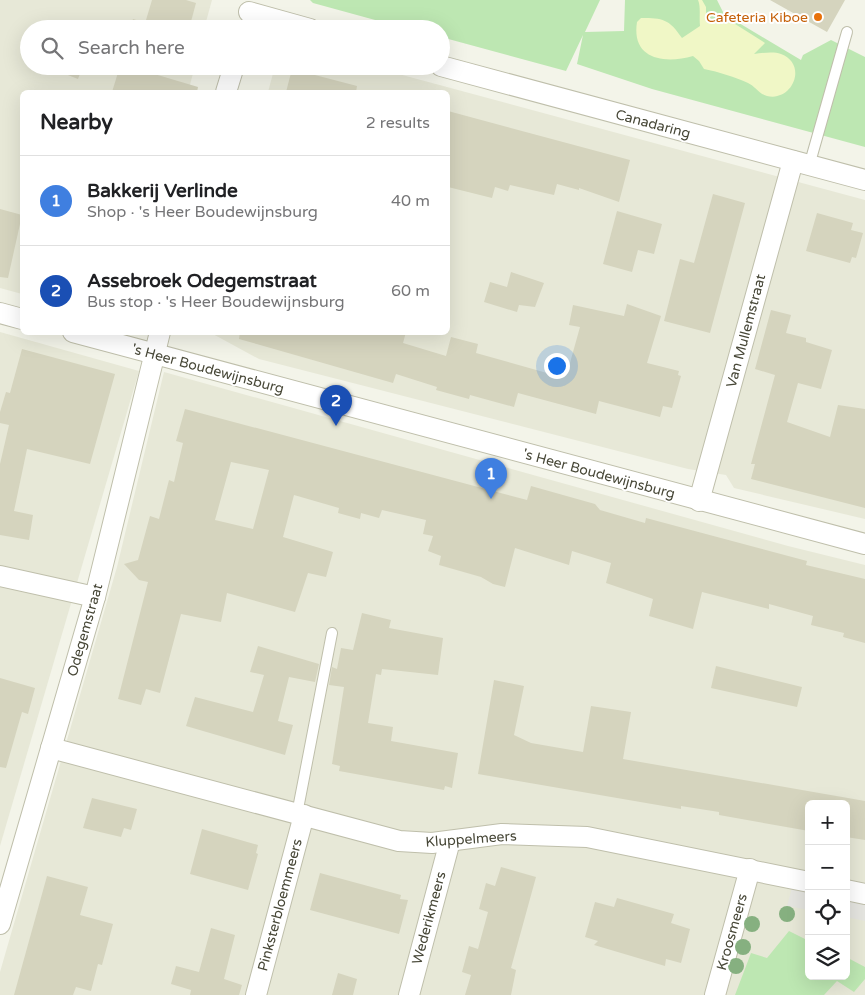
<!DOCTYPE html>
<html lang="en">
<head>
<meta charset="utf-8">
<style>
  body { margin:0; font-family:"Varela Round",sans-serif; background:#f6f6f6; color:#202124 }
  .controls { position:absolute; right:15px; bottom:15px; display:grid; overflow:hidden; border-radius:8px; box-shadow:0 5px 20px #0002 }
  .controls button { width:45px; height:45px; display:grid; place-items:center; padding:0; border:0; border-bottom:1px solid #e0e0e0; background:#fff; color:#202124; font:25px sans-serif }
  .you { position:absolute; left:556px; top:365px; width:18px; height:18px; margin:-12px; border:4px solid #fff; border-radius:50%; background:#1a73e8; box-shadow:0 0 0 8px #1a73e833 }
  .badge { display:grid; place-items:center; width:32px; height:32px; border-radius:50%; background:#d93025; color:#fff; font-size:16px; font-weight:700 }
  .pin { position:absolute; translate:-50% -41px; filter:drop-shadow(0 1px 2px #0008) }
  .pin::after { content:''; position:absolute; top:26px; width:18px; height:15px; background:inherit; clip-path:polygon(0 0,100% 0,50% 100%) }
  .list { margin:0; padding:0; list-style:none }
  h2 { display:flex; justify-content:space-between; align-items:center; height:65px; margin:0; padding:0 20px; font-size:21px }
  h2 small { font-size:16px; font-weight:400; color:#757577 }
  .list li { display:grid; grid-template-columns:32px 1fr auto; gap:15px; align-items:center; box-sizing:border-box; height:90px; padding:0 20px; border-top:1px solid #e0e0e0 }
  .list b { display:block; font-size:19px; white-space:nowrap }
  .list p { margin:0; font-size:16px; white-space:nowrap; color:#757577 }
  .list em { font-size:16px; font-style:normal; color:#757577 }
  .icon { flex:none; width:28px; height:28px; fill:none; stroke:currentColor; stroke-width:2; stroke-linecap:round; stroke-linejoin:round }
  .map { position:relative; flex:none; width:865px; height:995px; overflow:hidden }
  .search { position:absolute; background:#fff; box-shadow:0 5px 20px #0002; left:20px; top:20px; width:430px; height:55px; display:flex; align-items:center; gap:12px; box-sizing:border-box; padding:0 18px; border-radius:28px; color:#757577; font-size:19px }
  .panel { position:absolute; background:#fff; box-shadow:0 5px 20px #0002; left:20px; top:90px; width:430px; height:245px; border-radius:8px }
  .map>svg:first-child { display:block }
</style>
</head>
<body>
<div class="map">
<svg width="865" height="995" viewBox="0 0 865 995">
  <rect width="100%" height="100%" fill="#f3f4e9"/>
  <g fill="#e7e8d7" fill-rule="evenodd">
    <path d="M0 0H212L204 29H29V66H195L188 92H22V294L0 288Z"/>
    <path d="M275 66H369L865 200V519L734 488 726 475 688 469 259 359 211 333 448 332V92H268Z"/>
    <path d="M0 332 139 371 0 846Z"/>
    <path d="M164 372 788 546 865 565V995H0V972L117 567ZM809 804H846V976H809Z"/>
  </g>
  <g fill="#bde7b2">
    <path d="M310 0H600L585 32 624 31 625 0H717L724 14 801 60 803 55 831 40 865 57V147L652 89 577 64 583 35 566 71 441 37V29H408L313 3Z"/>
    <path d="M789 931 809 941V976H846V957L865 967V979L854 992 837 981 824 995H735L751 953 767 958Z"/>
  </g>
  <path fill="#f0f7c6" d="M698 0H702L706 7V16L712 22 724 17 765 43 754 54C763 53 773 51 781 54 808 64 793 102 767 96 759 94 755 86 748 83 735 77 719 72 704 69L699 61 693 56C665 64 631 60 637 22L641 18C663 18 669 19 682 38L700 26C699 17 701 7 698 0Z"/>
  <g fill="#e5e5e0">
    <path d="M793 884 809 887V910L787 906Z"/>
    <path d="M846 896 865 900V921L846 917Z"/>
  </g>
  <g fill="#d5d4be" fill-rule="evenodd">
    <path d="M152 0H186L196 3 189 29H177L146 20Z"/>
    <path d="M770 0H845L827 32Z"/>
    <path d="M133 19 153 25 152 29H130Z"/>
    <path d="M51 66H83L78 79 50 68Z"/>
    <path d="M120 66H153L151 73 198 87 197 92H112Z"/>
    <path d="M292 69 357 86 356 92H286Z"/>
    <path d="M448 111 630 160 619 202 579 188V190L557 184 554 195 510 185 508 191 495 187 492 198 448 187Z"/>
    <path d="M713 194 745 203 710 333 664 321 680 259 694 263Z"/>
    <path d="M0 209 22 215 8 278 0 277Z"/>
    <path d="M617 211 662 224 654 254 638 250 632 272 603 264Z"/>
    <path d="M817 213 853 223 851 230 863 233 856 258 852 257 850 263 806 251Z"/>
    <path d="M511 272 544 283 535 307 519 305 517 312 484 302 490 282 507 287Z"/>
    <path d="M627 304 661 316 647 363 679 371 678 375 681 376 672 408 663 406 660 417 599 401 596 414 518 393 514 407 470 395 469 399 436 390 437 387 396 374 393 383 239 339 240 332H406L403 343 446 356 451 337 478 344 476 353 554 375 556 367 568 370 580 327 569 325 573 305 624 316Z"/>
    <path d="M771 310 791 315 786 333 806 338V342L832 350 821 389 798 383 787 422 830 437 838 405 865 409V508L751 479 755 464H751L775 375 755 369Z"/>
    <path d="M22 349 115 374 90 464 27 449 14 511 33 515 29 540 0 535V464L9 425 0 423V412L6 392 10 393Z"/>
    <path d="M185 409 527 500 531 486 595 504 600 510 645 523 646 518 807 561 806 565 865 579V643L843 637 844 633 811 625 813 616 769 604V609L702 592 693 629 649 616 653 599 606 583 611 563 572 551 569 565 515 548 505 587 493 584 481 577 439 565 441 556 428 551 433 536 423 534 426 520 382 510 379 518 361 513 360 519 338 513 339 508 294 495 283 537 333 552 326 577 308 573 295 612 227 593 221 622 181 614 160 693 146 689 141 705 118 699 148 582 139 580 124 564 138 560 150 516 159 519 169 480 174 482 183 443 176 441ZM231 462 269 470 253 529 215 520Z"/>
    <path d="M362 613 391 620 389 628 443 638 438 675 382 669 381 675 376 674 368 723 393 727 391 741 458 753 452 788 445 786 444 790 339 771 340 766 332 764 344 687 329 685 332 667 337 669 341 648 353 650Z"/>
    <path d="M258 646 319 664 315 682 289 677 278 721 293 725 285 755 186 726 195 697 253 712 264 675 250 672Z"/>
    <path d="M716 666 802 687 797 707 711 688Z"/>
    <path d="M0 678 35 688 28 714 22 712 6 768 0 767Z"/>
    <path d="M494 680 524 686 514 735 531 743 583 752 591 706 631 712 623 759 865 801V840L846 837V804H809V831L719 815V812L681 806V809L478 774Z"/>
    <path d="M92 798 137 809 131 830 124 828 121 837 83 828Z"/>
    <path d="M202 829 258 845 256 853 258 854 248 890 190 874Z"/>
    <path d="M501 867 536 877 511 968 516 970 511 995H465L471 975 462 972 469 946 478 949 488 912 479 909 486 883 495 886Z"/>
    <path d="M320 873 401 895 400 899 408 900 399 934 310 910Z"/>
    <path d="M47 876 88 887 80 915 113 924 102 965 98 964 91 991 76 987 73 995H14Z"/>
    <path d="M617 898 674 914 671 923 690 929 681 963 666 959 665 966 594 945 598 941 585 937 595 902 614 907Z"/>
    <path d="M211 928 235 935 224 979 242 985 239 995H190L191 990 171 984 176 966 199 972Z"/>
    <path d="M338 973 357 979 353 995H332Z"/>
  </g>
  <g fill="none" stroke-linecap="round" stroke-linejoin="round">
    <defs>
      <g id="lane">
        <path d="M809 166 847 32"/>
        <path d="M297 814 332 633"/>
      </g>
      <g id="street">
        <path d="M249 12 310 29"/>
        <path d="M441 66 865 180"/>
        <path d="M226 92 234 66"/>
        <path d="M0 313 22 319"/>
        <path d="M73 332 865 544"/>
        <path d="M699 501 793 161"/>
        <path d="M0 576 95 597"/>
        <path d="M51 748 399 841 432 843 502 834 587 837 809 882"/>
        <path d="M846 890 865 894"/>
        <path d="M0 924 95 597 160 332"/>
        <path d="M256 995 304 815"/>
        <path d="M409 995 450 841"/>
        <path d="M715 995 750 869"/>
      </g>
    </defs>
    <use href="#lane" stroke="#bfbfab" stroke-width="12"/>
    <use href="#street" stroke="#bfbfab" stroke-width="22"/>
    <use href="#lane" stroke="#fff" stroke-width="10"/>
    <use href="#street" stroke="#fff" stroke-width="20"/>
  </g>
  <g fill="#86b080">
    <circle cx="787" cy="914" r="8"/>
    <circle cx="752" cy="924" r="8"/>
    <circle cx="743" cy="947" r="8"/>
    <circle cx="736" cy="966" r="8"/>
  </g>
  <circle fill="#e8710a" stroke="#fff" stroke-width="2" cx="818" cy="17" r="5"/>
  <g text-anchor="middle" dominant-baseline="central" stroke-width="4" stroke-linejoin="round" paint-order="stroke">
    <g font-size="14" fill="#c56008" stroke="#fff" text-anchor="end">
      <text x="808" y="17">Cafeteria Kiboe</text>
    </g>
    <g font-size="14" fill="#474737" stroke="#fff">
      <text transform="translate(653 124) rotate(15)">Canadaring</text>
      <text transform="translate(746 331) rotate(-75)">Van Mullemstraat</text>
      <text transform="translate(208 369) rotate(15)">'s Heer Boudewijnsburg</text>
      <text transform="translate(599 474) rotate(15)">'s Heer Boudewijnsburg</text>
      <text transform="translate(85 630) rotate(-74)">Odegemstraat</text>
      <text transform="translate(471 839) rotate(-4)">Kluppelmeers</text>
      <text transform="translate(280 905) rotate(-75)">Pinksterbloemmeers</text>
      <text transform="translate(429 918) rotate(-75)">Wederikmeers</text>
      <text transform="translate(732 932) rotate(-74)">Kroosmeers</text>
    </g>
  </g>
</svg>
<div class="controls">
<button>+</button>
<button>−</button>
<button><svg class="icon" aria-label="locate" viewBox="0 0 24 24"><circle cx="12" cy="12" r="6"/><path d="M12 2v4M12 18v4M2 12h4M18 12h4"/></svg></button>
<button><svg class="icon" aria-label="layers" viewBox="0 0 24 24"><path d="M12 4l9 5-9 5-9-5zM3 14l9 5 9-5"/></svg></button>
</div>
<div class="you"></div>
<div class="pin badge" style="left:491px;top:499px;background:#3f7fe0">1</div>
<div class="pin badge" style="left:336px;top:426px;background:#1a4fb4">2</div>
<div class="search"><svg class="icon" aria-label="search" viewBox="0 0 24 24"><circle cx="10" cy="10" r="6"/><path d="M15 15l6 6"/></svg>Search here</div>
<section class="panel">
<h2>Nearby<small>2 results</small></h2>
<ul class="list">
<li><span class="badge" style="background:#3f7fe0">1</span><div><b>Bakkerij Verlinde</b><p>Shop · 's Heer Boudewijnsburg</p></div><em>40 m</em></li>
<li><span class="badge" style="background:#1a4fb4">2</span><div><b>Assebroek Odegemstraat</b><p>Bus stop · 's Heer Boudewijnsburg</p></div><em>60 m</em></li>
</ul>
</section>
</div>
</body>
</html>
